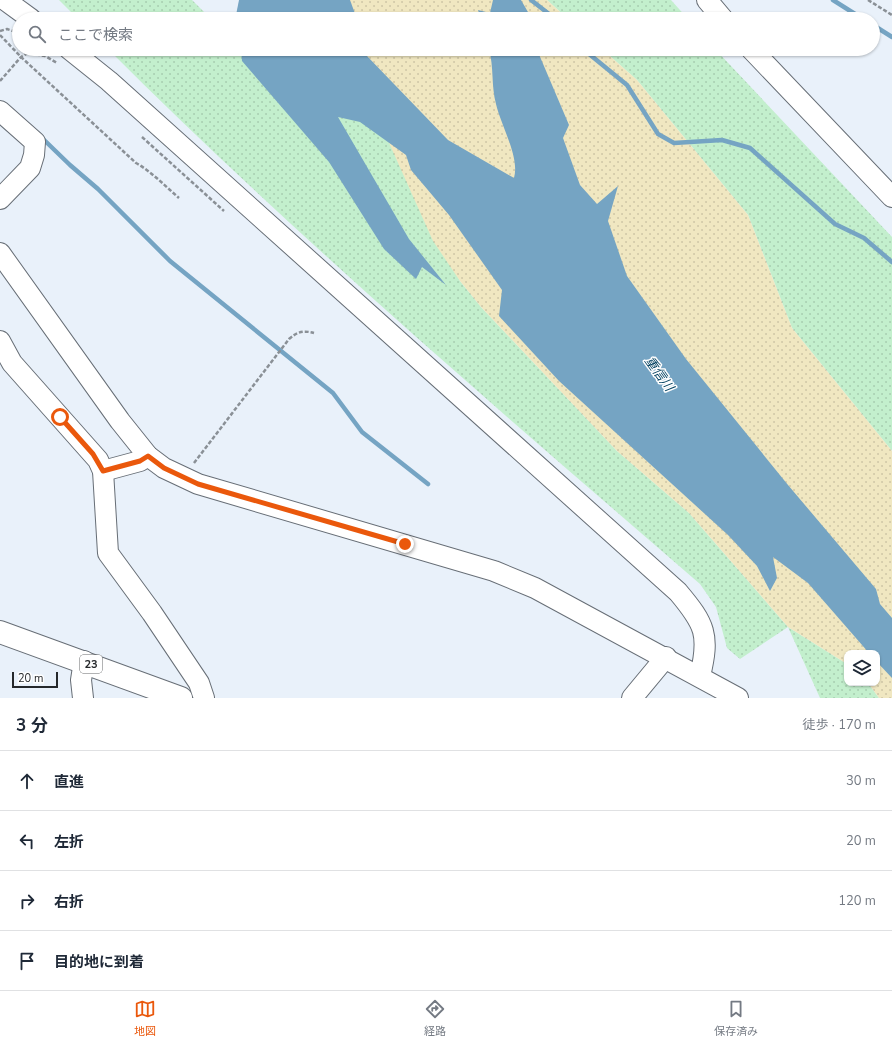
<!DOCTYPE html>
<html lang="ja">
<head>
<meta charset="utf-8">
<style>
  body { margin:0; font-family:"Nunito Sans","Noto Sans JP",sans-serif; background:#f6f6f7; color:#1f2937 }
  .controls { position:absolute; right:12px; bottom:12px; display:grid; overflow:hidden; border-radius:8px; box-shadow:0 1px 3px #0004 }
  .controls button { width:36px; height:36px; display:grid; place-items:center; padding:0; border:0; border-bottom:1px solid #e0e1e3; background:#fff; color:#1f2937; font:20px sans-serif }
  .scale { position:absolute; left:12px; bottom:10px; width:46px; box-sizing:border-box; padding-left:4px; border:2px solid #25282b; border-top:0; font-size:11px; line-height:14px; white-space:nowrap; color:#25282b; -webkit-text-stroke:3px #fff; paint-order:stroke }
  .stop { position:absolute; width:12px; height:12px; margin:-9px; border:3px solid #ea580c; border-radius:50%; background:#fff }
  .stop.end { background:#ea580c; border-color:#fff; box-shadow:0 1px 4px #0008 }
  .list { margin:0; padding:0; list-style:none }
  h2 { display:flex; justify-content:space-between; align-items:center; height:52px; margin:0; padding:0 16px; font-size:17px }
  h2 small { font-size:13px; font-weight:400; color:#747a83 }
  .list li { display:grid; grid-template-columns:26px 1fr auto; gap:12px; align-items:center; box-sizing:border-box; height:60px; padding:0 16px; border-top:1px solid #e0e1e3 }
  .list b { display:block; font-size:15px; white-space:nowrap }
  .list em { font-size:13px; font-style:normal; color:#747a83 }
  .icon { flex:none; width:22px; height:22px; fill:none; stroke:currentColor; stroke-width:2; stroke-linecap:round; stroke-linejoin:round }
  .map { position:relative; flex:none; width:892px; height:698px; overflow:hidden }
  .search { position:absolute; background:#fff; box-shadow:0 1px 3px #0004; left:12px; right:12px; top:12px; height:44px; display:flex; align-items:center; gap:10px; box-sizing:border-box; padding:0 14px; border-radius:22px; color:#747a83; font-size:15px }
  .sheet { height:292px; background:#fff }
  nav { display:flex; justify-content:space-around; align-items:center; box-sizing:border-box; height:56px; border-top:1px solid #e0e1e3; background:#fff; font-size:11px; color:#747a83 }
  nav a { display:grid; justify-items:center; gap:2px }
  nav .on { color:#ea580c }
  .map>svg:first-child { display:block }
</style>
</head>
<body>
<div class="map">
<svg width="892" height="698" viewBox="0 0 892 698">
  <defs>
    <pattern id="grass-dots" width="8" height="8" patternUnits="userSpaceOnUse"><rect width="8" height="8" fill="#c3efcd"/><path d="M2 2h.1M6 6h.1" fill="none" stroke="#a7cdb0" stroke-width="1.8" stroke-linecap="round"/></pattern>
    <pattern id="sand-dots" width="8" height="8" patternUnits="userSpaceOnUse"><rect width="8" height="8" fill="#f0e7c1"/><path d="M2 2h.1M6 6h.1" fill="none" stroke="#cec6a6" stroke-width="1.8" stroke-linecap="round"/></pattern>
  </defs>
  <rect width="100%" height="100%" fill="#e9f1fa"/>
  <g fill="url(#grass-dots)">
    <path d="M59 0H192L211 19H78Z"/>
    <path d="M547 0H671L688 19H568Z"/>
    <path d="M108 49H347L460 281 481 307 617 451 689 513 788 627 847 664V683H868L879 698H820L788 627 740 659 727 648 716 607 700 584C499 410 296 237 108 49Z"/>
    <path d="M602 49H715L892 237V451L792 328 748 215 637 80Z"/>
  </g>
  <g fill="url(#sand-dots)">
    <path d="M281 0H547L568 19H261Z"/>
    <path d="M347 49H602L637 80 748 215 792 328 892 451V698H879L868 683H877V653H847V664L788 627 689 513 617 451 481 307 460 281 433 241Z"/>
  </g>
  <g fill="#75a4c3">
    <path d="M239 0H350L357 19H238L236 15Z"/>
    <path d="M493 0H521L532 19H481L478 10 490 13Z"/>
    <path d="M241 49H365L367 56 448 140 514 178C520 157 501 126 496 104 491 86 494 67 489 49H545L538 52 569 125 563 138 580 185 597 204 618 186 608 221 627 276 686 359 788 485 876 589 880 604 892 618V678L877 662V653H869L808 583 773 557 777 578 770 591 757 566 728 535 559 381 499 316 502 290 449 215 411 170 406 155 360 122 338 117 409 239 446 285 422 267 416 279 384 249 329 162 242 61Z"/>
  </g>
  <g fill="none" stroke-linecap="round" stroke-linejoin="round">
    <g stroke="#75a4c3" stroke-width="4.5">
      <path d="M531 0 549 14 552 19"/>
      <path d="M833 0 863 19"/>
      <path d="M873 25 892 37"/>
      <path d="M583 49 627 85 658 134 674 143 722 140 750 148 835 224 864 238 892 262"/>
      <path d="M40 136 70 165 98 189 170 261 333 393 362 432 428 484"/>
    </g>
    <defs>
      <g id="minor">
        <path d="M5 0 31 19"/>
        <path d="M707 0 723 19"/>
        <path d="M69 49 109 81 678 592C705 624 710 635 700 676"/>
        <path d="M751 49 892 197"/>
        <path d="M0 111 35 142 34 155 30 168 0 199"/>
        <path d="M0 253 120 421 148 456 164 468 198 484 494 571 535 588 738 698"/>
        <path d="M0 341 12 363 98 460 103 471 108 553 152 613 199 683 204 698"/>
        <path d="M103 471 140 461 148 456"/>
        <path d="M83 698 81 680 84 661"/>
        <path d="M632 698 666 657"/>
      </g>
      <path id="major" d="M0 632 181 698"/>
    </defs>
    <use href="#minor" stroke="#676e76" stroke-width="22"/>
    <use href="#major" stroke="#676e76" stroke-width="24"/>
    <g stroke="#8a9096" stroke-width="2.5" stroke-dasharray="4 2" stroke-linecap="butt">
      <path d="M868 0 892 15"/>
      <path d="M0 31 7 29 19 33"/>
      <path d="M0 35 21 57 136 163C152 172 165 186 179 198"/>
      <path d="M0 81 21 57 28 53 45 56 57 63"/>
      <path d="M142 137 224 211"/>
      <path d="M194 463 289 339C297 332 303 330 314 333"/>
    </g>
    <use href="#minor" stroke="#fff" stroke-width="20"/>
    <use href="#major" stroke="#fff" stroke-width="22"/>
  </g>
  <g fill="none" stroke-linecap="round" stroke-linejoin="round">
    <path stroke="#ea580c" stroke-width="5" d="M60 417 93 454 103 471 140 461 148 456 164 468 198 484 405 544"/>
  </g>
  <g text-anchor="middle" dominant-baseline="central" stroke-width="3" stroke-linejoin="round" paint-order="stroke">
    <rect fill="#fff" stroke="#66686b" stroke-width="1" x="80" y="655" width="22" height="18" rx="3"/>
    <g font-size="11" font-weight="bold" fill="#25282b">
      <text x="91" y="664">23</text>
    </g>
    <g font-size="13" font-style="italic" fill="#034261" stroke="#fff">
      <text transform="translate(659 374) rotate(54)">重信川</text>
    </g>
  </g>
</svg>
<div class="controls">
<button><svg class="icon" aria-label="layers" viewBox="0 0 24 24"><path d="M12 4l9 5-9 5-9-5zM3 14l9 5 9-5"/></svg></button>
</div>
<div class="scale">20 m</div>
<div class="stop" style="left:60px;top:417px"></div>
<div class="stop end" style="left:405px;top:544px"></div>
<div class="search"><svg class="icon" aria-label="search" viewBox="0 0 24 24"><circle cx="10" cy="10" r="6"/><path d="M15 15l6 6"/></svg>ここで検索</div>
</div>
<section class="sheet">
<h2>3 分<small>徒歩 · 170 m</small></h2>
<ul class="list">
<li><svg class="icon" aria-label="ahead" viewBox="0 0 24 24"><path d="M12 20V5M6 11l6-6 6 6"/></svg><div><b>直進</b></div><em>30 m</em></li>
<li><svg class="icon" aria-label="left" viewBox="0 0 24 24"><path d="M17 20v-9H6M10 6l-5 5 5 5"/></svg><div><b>左折</b></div><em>20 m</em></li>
<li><svg class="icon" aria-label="right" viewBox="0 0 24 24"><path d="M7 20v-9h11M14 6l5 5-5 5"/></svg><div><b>右折</b></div><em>120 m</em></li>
<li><svg class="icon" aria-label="arrive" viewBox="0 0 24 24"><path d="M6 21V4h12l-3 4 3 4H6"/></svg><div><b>目的地に到着</b></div></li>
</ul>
</section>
<nav>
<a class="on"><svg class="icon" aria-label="map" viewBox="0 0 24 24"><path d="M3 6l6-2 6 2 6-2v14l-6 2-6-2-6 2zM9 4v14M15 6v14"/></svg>地図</a>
<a><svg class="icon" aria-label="directions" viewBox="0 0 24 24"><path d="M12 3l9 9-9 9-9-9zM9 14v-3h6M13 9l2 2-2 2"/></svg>経路</a>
<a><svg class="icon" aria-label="saved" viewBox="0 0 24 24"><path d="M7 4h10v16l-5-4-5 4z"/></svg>保存済み</a>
</nav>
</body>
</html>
